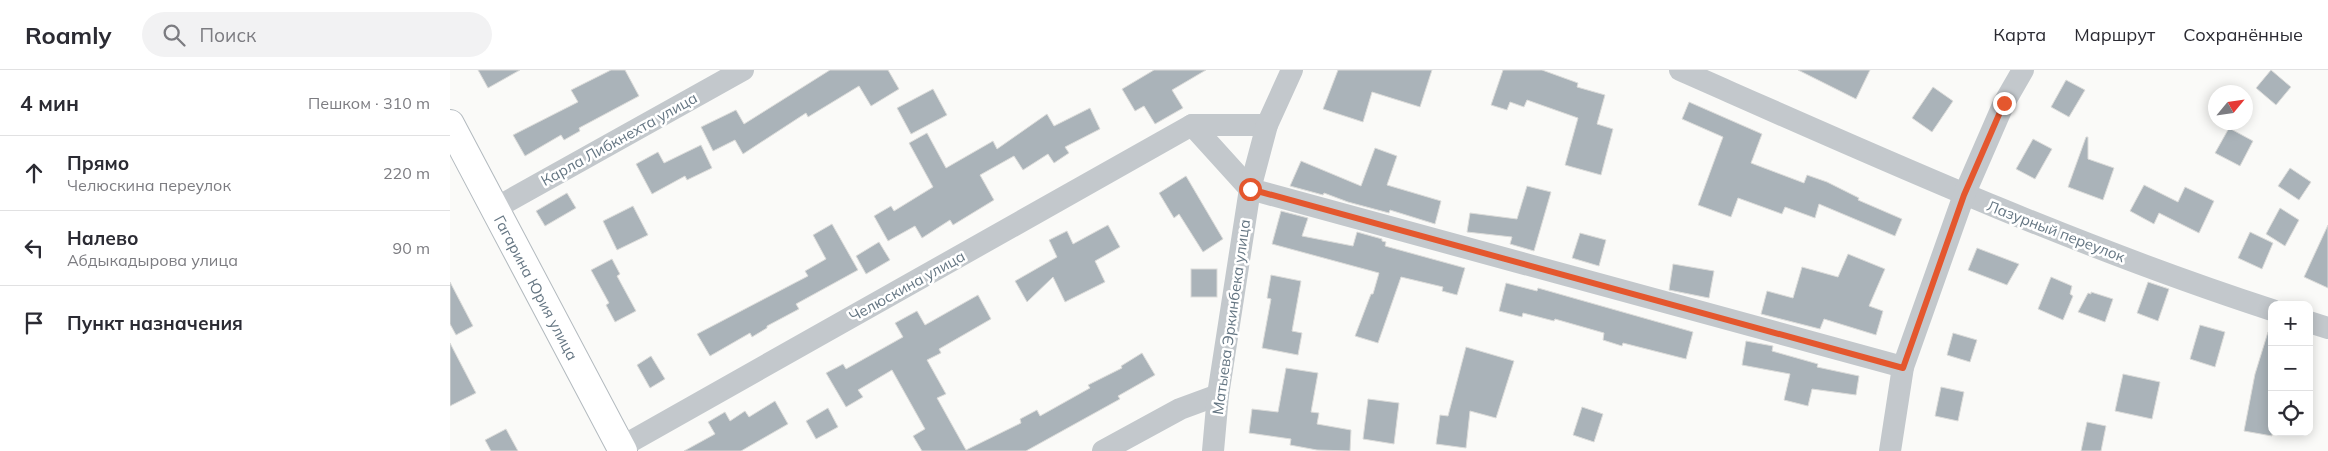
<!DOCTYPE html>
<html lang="ru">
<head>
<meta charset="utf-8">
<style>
  body { margin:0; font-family:Mulish,sans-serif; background:#f2f2f3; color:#2b2b33 }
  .controls { position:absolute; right:15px; bottom:15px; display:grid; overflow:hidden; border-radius:10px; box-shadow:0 2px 12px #0003 }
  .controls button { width:45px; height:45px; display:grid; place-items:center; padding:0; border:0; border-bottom:1px solid #e1e1e2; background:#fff; color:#2b2b33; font:25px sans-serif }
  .compass { position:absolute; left:1758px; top:15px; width:45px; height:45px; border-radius:50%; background:#fff; box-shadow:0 2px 12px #0003; rotate:61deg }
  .stop { position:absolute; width:15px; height:15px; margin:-11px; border:4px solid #e4572e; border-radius:50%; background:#fff }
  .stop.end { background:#e4572e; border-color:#fff; box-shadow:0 1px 5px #0008 }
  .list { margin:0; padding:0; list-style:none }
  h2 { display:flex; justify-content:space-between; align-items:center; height:65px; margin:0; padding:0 20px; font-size:21px }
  h2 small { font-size:16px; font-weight:400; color:#7c7c81 }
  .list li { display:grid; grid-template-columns:32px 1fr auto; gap:15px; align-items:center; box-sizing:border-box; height:75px; padding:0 20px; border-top:1px solid #e1e1e2 }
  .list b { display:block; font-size:19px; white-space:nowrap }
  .list p { margin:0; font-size:16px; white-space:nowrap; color:#7c7c81 }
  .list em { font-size:16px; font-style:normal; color:#7c7c81 }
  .icon { flex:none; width:28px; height:28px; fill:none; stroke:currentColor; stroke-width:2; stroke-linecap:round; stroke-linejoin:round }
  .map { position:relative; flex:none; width:1878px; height:381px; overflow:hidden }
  header { display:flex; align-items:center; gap:30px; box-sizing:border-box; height:70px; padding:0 25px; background:#fff; border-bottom:1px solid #e1e1e2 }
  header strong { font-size:24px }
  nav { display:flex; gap:28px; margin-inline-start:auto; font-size:18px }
  .search { width:350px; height:45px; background:#f2f2f3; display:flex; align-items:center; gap:12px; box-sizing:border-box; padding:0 18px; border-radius:28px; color:#7c7c81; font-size:19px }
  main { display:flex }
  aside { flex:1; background:#fff }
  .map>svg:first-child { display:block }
</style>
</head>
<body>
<header>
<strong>Roamly</strong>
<div class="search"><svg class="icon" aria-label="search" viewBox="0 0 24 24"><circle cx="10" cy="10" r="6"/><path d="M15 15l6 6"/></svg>Поиск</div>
<nav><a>Карта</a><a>Маршрут</a><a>Сохранённые</a></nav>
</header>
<main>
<aside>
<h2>4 мин<small>Пешком · 310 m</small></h2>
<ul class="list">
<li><svg class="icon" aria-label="ahead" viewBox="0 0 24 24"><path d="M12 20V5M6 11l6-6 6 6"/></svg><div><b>Прямо</b><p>Челюскина переулок</p></div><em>220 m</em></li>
<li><svg class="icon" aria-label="left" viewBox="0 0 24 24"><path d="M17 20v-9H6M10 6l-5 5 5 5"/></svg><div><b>Налево</b><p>Абдыкадырова улица</p></div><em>90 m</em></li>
<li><svg class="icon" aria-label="arrive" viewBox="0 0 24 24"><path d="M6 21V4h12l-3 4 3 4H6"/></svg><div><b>Пункт назначения</b></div></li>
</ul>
</aside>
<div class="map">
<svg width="1878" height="381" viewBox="0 0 1878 381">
  <rect width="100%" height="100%" fill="#fafaf8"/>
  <g fill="#aab3b9" stroke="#dcdcda">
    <path d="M28 0H70L38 18Z"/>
    <path d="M161 0H175L189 26 129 58 130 61 114 70 111 65 75 86 63 65 128 32 121 20Z"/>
    <path d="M380 0H438L449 19 421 36 409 16 358 47 356 43 293 84 285 70 263 81 251 57 286 40 294 54Z"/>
    <path d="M704 0H756L722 20 733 38 705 54 694 36 685 41 672 19Z"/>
    <path d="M888 0H982L970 37 922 22 913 52 873 39Z"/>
    <path d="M1053 0H1092L1128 13 1127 17 1155 25 1147 54 1163 59 1151 105 1115 95 1128 48 1077 30 1074 37 1060 32 1057 40 1041 35Z"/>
    <path d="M1348 0H1420L1406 29Z"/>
    <path d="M1821 0 1841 17 1826 35 1806 18Z"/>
    <path d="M1616 10 1635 20 1619 47 1601 37Z"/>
    <path d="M1483 17 1503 31 1482 62 1462 48Z"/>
    <path d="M483 19 497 45 461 64 447 38Z"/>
    <path d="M1239 32 1312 64 1301 93 1354 113 1357 105 1377 112 1409 128 1408 130 1452 149 1445 166 1369 134 1365 148 1335 137 1332 144 1288 128 1281 147 1248 135 1273 67 1232 49Z"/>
    <path d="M640 38 650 59 615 77 619 83 604 93 598 84 573 100 564 86 530 105 544 130 503 155 500 150 472 168 465 156 438 171 424 146 441 136 444 141 483 117 459 73 477 63 496 98 543 71 547 79 597 44 604 56Z"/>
    <path d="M1779 58 1803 71 1790 96 1765 83Z"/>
    <path d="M1636 67H1638V89L1664 98 1653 130 1618 117Z"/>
    <path d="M1583 69 1602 79 1585 109 1566 99Z"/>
    <path d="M251 75 262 98 237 110 235 106 202 124 186 94 208 82 214 93Z"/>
    <path d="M925 78 947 86 937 115 991 131 985 154 940 140 939 143 898 132 874 123 873 125 840 116 851 91 911 116Z"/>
    <path d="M1840 98 1861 112 1849 130 1828 116Z"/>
    <path d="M736 106 773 169 753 182 729 144 724 148 709 123Z"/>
    <path d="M1694 115 1728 132 1735 117 1764 131 1749 163 1709 143 1704 154 1680 141Z"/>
    <path d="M1077 116 1101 122 1084 181 1060 174 1062 167 1017 162 1020 143 1067 149Z"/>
    <path d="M117 123 126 138 95 156 86 141Z"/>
    <path d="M183 136 198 165 167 180 153 151Z"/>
    <path d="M1830 138 1849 150 1835 176 1816 164Z"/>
    <path d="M831 141 858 148 852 166 903 176 907 162 932 169V171L936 172 935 176 1015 198 1007 225 992 221 993 217 951 207 928 273 905 266 921 224H923L929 203 822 174Z"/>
    <path d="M382 154 408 200 346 234 349 239 317 256V258L302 267 300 263 260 286 247 264 358 206 355 201 376 189 363 165Z"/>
    <path d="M658 155 670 177 645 191 655 212 615 232 603 207 577 232 565 211 607 187 599 170 617 161 623 174Z"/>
    <path d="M1878 155V218L1854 207Z"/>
    <path d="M1800 162 1823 173 1812 199 1788 188Z"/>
    <path d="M1130 163 1156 170 1149 196 1122 188Z"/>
    <path d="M429 172 440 190 416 204 406 186Z"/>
    <path d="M1527 178 1569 194 1557 215 1518 200Z"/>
    <path d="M1398 184 1435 199 1419 236 1433 241 1426 265 1374 249 1370 259 1311 244 1317 221 1343 228 1352 197 1388 207Z"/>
    <path d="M162 189 170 204 167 206 186 241 165 252 156 235 159 233 141 200Z"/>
    <path d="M1223 194 1264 201 1259 228 1219 220Z"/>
    <rect x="741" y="199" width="26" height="28"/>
    <path d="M821 205 851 211 842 261 852 263 848 285 812 278 821 229 817 228Z"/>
    <path d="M1601 207 1622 216 1620 224 1623 226 1613 250 1588 239Z"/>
    <path d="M0 212 23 256 6 265 0 254Z"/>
    <path d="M1698 212 1719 219 1708 251 1687 243Z"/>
    <path d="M1056 213 1087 221 1088 218 1243 262 1236 289 1173 273 1172 276 1153 270 1154 263 1105 249 1104 251 1073 243 1072 247 1049 241Z"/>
    <path d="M1641 222 1663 229 1655 252 1628 242 1638 223 1641 224Z"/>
    <path d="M528 225 541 249 489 279 491 283 477 290 496 324 487 328 516 380 571 353 570 349 587 340 590 346 640 318 638 315 672 298 671 296 692 283 705 305 668 326 670 329 576 381H472L463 366 475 359 442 300 408 320 413 327 396 337 376 303 393 294 396 299 453 267 445 253 467 241 475 255Z"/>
    <path d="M1750 255 1775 262 1765 297 1740 289Z"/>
    <path d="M1818 262 1822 263V366L1794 361 1805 304Z"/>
    <path d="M1503 263 1527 270 1520 292 1497 285Z"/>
    <path d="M1296 271 1323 276 1322 281 1368 294 1367 297 1409 306 1406 325 1362 319 1358 336 1334 330 1340 304 1292 295Z"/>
    <path d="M0 273 26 323 0 336Z"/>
    <path d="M1016 277 1064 291 1046 348 1020 341 1016 378 986 374 990 345 998 346Z"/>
    <path d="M201 286 215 309 200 318 187 295Z"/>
    <path d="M836 298 868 303 861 342 869 343 867 354 901 360 900 381 867 380 840 375 841 369 799 363 802 339 828 342Z"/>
    <path d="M1673 304 1710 312 1702 349 1665 341Z"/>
    <path d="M1491 317 1514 322 1508 351 1485 346Z"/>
    <path d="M918 329 949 333 944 374 913 369Z"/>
    <path d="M325 331 338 354 291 381H234L265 364 258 352 275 342 280 351 295 341 299 347Z"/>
    <path d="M1132 337 1153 344 1144 372 1123 365Z"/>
    <path d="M378 338 388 357 366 369 356 351Z"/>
    <path d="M1637 352 1656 356 1651 381H1631Z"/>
    <path d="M56 359 68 381H41L35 370Z"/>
  </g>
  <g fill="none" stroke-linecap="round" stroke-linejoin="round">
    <defs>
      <g id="secondary">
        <path id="s1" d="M0 54 173 381"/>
      </g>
    </defs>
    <use href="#secondary" stroke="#b3babf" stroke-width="30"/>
    <g stroke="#c3c8cc" stroke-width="22">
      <path d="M1230 0C1425 86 1619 174 1822 240"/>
      <path d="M742 55 800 119 1453 297"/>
      <path d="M44 139 293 0"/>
      <path d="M1859 252 1878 258"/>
      <path d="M171 377 742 55H817"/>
      <path d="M653 381 730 339 768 325"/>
      <path d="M763 381 768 325 800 119 817 55 842 0"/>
      <path d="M1440 381 1453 297 1514 125 1554 33 1573 0"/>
    </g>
    <use href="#secondary" stroke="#fff" stroke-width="28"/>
  </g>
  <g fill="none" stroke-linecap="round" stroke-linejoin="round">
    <path stroke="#e4572e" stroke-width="6" d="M800 119 1453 298 1514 125 1554 33"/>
  </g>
  <g text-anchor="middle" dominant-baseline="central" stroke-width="5" stroke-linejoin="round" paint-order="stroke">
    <g font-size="15" fill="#657683" stroke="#fff">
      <text transform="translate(169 69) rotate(-29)">Карла Либкнехта улица</text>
      <text transform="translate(1606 161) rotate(21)">Лазурный переулок</text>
      <text transform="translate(457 216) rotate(-29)">Челюскина улица</text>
      <text stroke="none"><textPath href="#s1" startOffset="185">Гагарина Юрия улица</textPath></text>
      <text transform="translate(781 247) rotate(-82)">Матыева Эркинбека улица</text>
    </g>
  </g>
</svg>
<div class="controls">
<button>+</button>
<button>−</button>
<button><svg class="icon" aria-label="locate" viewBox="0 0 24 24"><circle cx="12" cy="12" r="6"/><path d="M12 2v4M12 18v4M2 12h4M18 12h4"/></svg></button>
</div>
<svg class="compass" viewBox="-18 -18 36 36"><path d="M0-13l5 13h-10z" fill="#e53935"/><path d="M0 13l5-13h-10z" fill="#7c7c81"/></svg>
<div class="stop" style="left:800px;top:119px"></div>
<div class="stop end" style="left:1554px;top:33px"></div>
</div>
</main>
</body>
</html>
